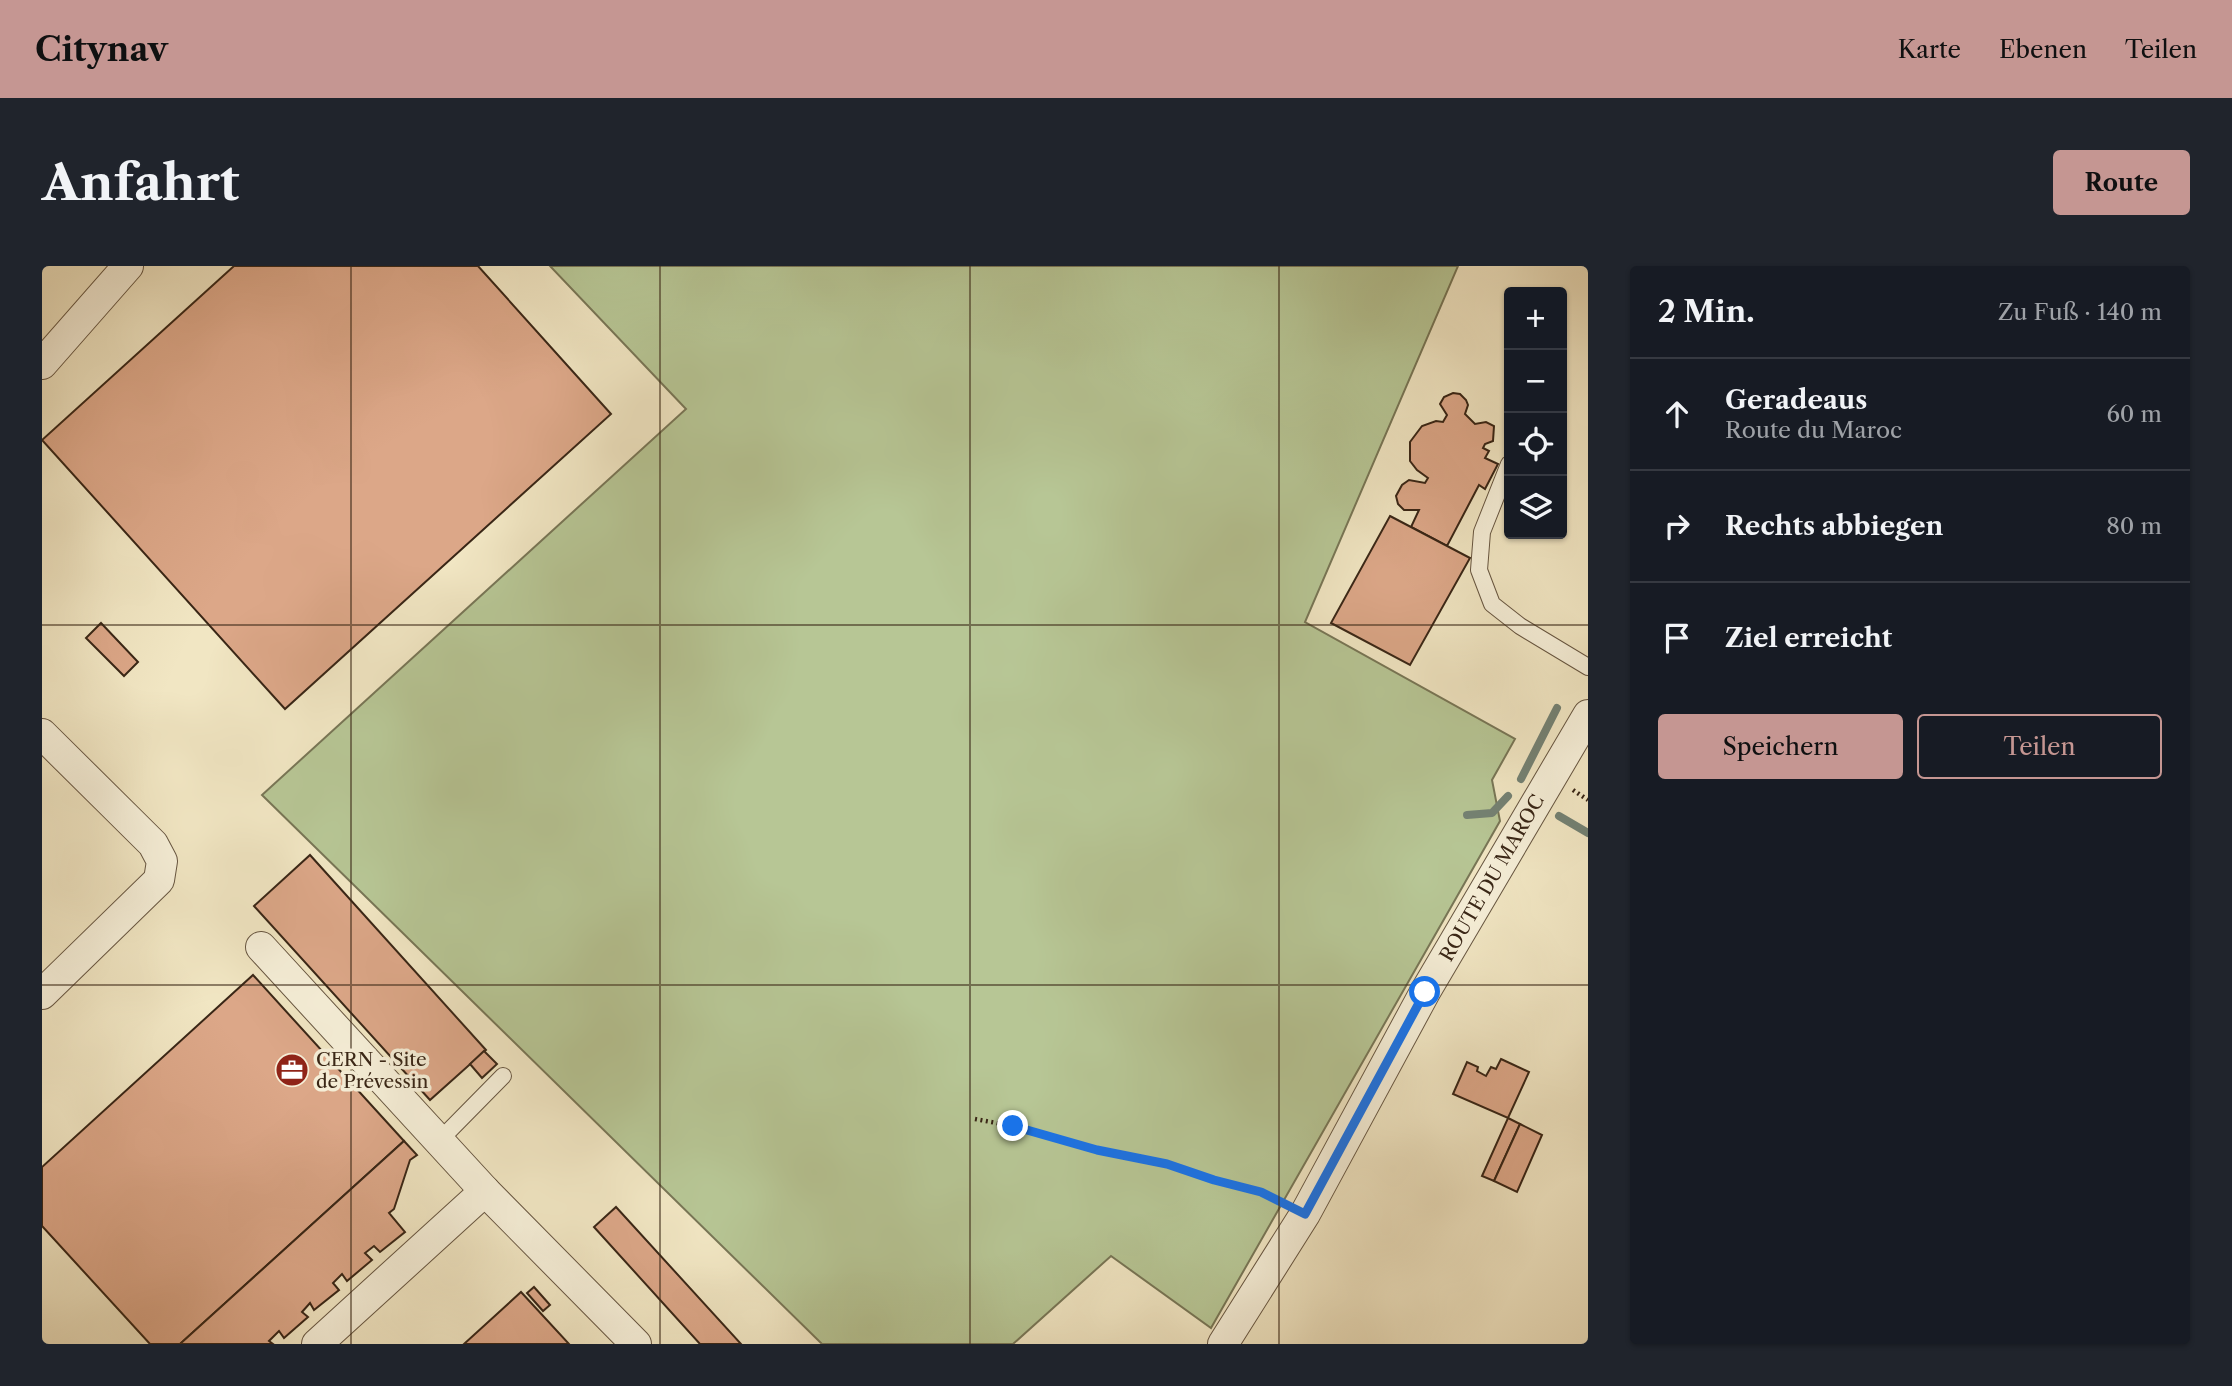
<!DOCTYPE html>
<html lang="de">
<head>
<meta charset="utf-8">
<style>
  body { margin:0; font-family:"Libre Caslon Text",serif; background:#20242c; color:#f1f3f6 }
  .controls { position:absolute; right:21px; top:21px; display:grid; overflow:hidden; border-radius:7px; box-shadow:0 2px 5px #0004 }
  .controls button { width:63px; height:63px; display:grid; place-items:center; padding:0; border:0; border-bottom:2px solid #363941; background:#171b24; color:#f1f3f6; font:35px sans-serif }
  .stop { position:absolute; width:21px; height:21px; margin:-16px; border:5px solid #1a73e8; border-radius:50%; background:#fff }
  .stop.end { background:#1a73e8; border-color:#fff; box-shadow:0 2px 7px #0008 }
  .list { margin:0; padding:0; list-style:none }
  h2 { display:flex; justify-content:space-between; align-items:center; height:91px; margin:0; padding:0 28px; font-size:30px }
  h2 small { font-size:23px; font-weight:400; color:#9ea1a6 }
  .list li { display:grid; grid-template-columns:46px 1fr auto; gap:21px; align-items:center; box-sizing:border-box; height:112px; padding:0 28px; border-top:2px solid #363941 }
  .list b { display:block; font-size:26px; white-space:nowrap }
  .list p { margin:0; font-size:23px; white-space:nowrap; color:#9ea1a6 }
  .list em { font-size:23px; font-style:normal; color:#9ea1a6 }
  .actions { display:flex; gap:14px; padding:21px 28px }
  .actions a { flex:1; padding:16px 0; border:2px solid #c59692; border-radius:7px; text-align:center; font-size:24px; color:#c59692 }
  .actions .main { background:#c59692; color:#111 }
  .icon { flex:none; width:38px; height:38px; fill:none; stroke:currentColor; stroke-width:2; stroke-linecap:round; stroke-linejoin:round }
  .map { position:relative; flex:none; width:1546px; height:1078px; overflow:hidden; border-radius:7px }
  header { display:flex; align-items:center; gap:42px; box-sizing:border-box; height:98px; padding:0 35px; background:#c59692; color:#111 }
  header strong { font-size:33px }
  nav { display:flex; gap:38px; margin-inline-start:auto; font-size:24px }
  .intro { display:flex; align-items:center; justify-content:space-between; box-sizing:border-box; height:168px; padding:0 42px }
  h1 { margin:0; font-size:49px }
  .button { padding:18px 32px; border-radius:7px; background:#c59692; color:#111; font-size:24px; font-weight:700 }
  main { display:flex; gap:42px; padding:0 42px }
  aside { flex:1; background:#171b24; border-radius:7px; box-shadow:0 2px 5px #0004 }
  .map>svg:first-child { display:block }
</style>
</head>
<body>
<header>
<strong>Citynav</strong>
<nav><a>Karte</a><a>Ebenen</a><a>Teilen</a></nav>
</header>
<div class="intro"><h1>Anfahrt</h1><a class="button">Route</a></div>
<main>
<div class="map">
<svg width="1546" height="1078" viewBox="0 0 1546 1078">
  <rect width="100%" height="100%" fill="#f1e6c3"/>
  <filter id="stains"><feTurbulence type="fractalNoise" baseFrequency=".00286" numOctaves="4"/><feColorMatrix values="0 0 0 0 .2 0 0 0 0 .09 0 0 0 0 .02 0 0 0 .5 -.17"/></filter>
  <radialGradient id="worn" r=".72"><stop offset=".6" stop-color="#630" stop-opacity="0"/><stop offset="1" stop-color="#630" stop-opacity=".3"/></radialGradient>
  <path fill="#b7c695" stroke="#787656" stroke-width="2" d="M508 0H1416L1263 356 1473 473 1450 514 1458 555 1169 1062 1069 990 971 1078H780L220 529 644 143Z"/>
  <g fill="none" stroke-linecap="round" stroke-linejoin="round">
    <g stroke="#748274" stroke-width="8">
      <path d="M1479 513 1515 442"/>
      <path d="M1425 549 1450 547 1466 530"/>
      <path d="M1517 550 1546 567"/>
    </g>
  </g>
  <g fill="#dca788" stroke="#392616" stroke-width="2">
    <path d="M192 0H436L569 148 243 443 0 174Z"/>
    <path d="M1411 127 1418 128 1424 134 1426 139 1423 148 1433 158 1444 156 1452 160 1451 175 1443 178 1441 182 1447 185 1443 192 1456 198 1443 223 1437 219 1405 280 1369 261 1377 244H1362L1356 238 1354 230 1360 219 1367 214 1383 217 1386 212 1375 204 1368 195V176L1380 160 1394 155 1401 156 1405 149 1398 138 1402 131Z"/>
    <path d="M1348 250 1428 292 1368 399 1289 357Z"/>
    <path d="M59 357 96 396 82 410 44 372Z"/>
    <path d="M268 589 444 784 388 834 212 640Z"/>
    <path d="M211 709 362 875 138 1078H108L0 960V901Z"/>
    <path d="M442 785 455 798 440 812 428 798Z"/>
    <path d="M1459 793 1487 806 1466 852 1411 828 1425 796 1436 801 1435 805 1444 810 1449 801 1454 803Z"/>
    <path d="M1466 852 1478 858 1452 915 1440 910Z"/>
    <path d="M1478 858 1500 869 1475 926 1452 915Z"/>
    <path d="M362 875 375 889 368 894 352 943 347 947 363 966 338 986 332 980 323 987 330 994 305 1015 300 1008 291 1017 297 1024 272 1044 268 1037 260 1046 266 1051 242 1072 237 1065 227 1075 231 1078H138Z"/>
    <path d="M574 941 699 1078H658L552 961Z"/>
    <path d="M492 1021 508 1039 501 1045 485 1027Z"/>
    <path d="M479 1026 527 1078H422Z"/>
  </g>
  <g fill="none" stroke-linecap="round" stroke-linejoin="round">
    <defs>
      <g id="service">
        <path d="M1467 198 1440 266 1437 304 1450 338 1478 360 1546 401"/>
        <path d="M397 875 461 810"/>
      </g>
      <g id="minor">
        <path d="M0 98 86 0"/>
        <path d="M0 468 111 578 120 595 117 614 0 728"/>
        <path d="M219 681 443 925 594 1078"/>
        <path d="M275 1078 443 925"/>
        <path d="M1181 1078 1263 948 1383 726 1546 449"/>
      </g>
    </defs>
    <use href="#service" stroke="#675641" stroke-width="18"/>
    <use href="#minor" stroke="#675641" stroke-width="32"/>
    <g stroke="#392616" stroke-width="4.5" stroke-dasharray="2 3.5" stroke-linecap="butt">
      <path d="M1531 524 1546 534"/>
      <path d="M933 853 971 860 1055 884 1125 898 1172 914 1219 926 1241 937"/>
    </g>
    <use href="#service" stroke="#f6efd8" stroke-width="16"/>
    <use href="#minor" stroke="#f6efd8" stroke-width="30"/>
  </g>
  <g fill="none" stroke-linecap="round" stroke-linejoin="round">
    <path stroke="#1a73e8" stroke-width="9" d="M971 860 1055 884 1125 898 1172 914 1219 926 1263 948 1383 726"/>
  </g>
  <path fill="none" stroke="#392616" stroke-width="2" stroke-opacity="0.55" d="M309 0V1078M618 0V1078M928 0V1078M1237 0V1078M0 359H1546M0 719H1546"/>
  <defs>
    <symbol id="office-disc" viewBox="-11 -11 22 22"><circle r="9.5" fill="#8f2418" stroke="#f6efd8"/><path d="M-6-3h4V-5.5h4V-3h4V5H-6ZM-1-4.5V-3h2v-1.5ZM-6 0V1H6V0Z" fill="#fff"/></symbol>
  </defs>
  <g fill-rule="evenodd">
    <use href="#office-disc" x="231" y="785" width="38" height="38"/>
  </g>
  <g text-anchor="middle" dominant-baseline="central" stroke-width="7" stroke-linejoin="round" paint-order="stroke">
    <g font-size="19" fill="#392616" stroke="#f6efd8">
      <text transform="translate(1450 612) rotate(-60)">ROUTE DU MAROC</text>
    </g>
    <g font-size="19" fill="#392616" stroke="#f6efd8" text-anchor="start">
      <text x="274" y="793">CERN - Site<tspan x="274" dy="22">de Prévessin</tspan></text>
    </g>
  </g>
  <rect width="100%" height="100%" filter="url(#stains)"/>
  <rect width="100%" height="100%" fill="url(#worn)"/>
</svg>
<div class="controls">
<button>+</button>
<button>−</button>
<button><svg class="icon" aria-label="locate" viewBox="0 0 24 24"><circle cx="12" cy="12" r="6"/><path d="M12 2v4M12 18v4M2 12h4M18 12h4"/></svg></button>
<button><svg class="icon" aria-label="layers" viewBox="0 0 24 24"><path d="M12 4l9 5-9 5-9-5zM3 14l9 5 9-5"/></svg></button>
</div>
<div class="stop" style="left:1383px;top:726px"></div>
<div class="stop end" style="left:971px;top:860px"></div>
</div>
<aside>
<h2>2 Min.<small>Zu Fuß · 140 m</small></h2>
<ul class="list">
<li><svg class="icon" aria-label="ahead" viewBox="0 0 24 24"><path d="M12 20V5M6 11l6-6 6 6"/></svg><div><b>Geradeaus</b><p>Route du Maroc</p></div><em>60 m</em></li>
<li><svg class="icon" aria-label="right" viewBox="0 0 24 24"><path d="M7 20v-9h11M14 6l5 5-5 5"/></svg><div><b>Rechts abbiegen</b></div><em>80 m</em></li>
<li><svg class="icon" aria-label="arrive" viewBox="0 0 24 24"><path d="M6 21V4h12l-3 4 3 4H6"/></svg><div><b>Ziel erreicht</b></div></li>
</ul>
<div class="actions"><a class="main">Speichern</a><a>Teilen</a></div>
</aside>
</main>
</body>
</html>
